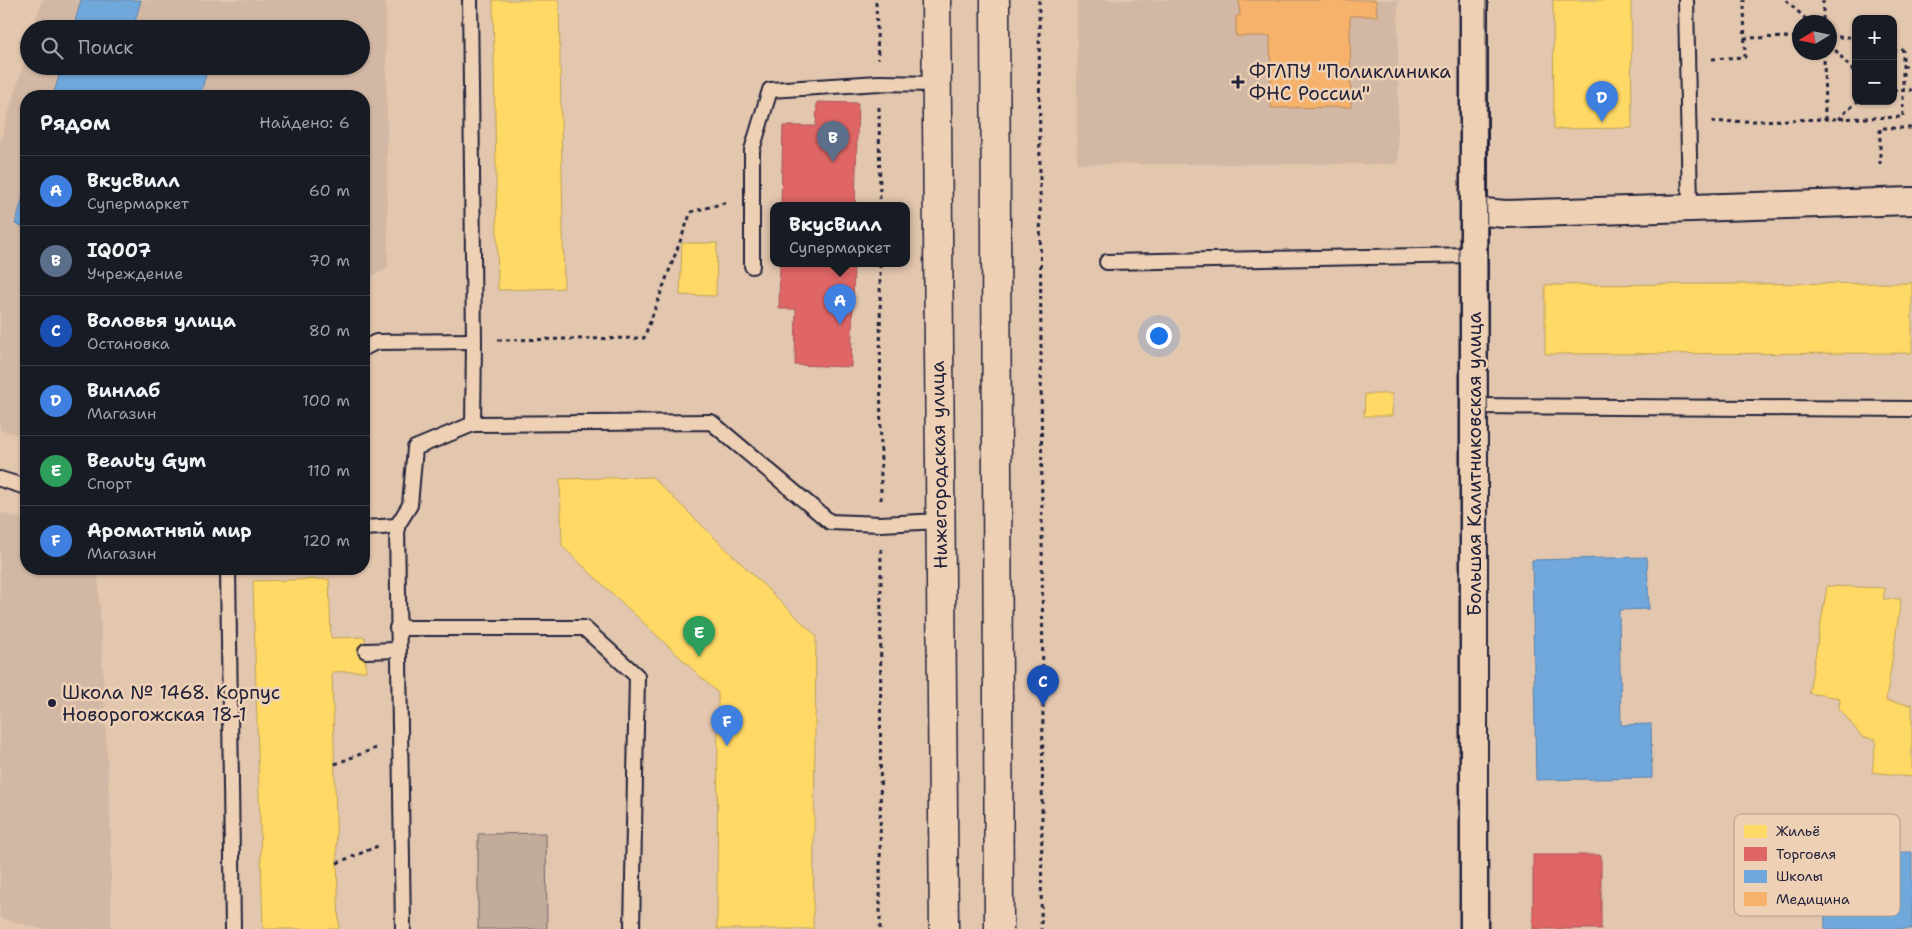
<!DOCTYPE html>
<html lang="ru">
<head>
<meta charset="utf-8">
<style>
  body { margin:0; font-family:"Shantell Sans",sans-serif; background:#20242c; color:#f1f3f6 }
  .controls { position:absolute; right:15px; top:15px; display:grid; overflow:hidden; border-radius:10px; box-shadow:0 1px 4px #0004 }
  .controls button { width:45px; height:45px; display:grid; place-items:center; padding:0; border:0; border-bottom:1px solid #363941; background:#171b24; color:#f1f3f6; font:25px sans-serif }
  .compass { position:absolute; left:1792px; top:15px; width:45px; height:45px; border-radius:50%; background:#171b24; box-shadow:0 1px 4px #0004; rotate:260deg }
  .you { position:absolute; left:1158px; top:335px; width:18px; height:18px; margin:-12px; border:4px solid #fff; border-radius:50%; background:#1a73e8; box-shadow:0 0 0 8px #1a73e833 }
  .badge { display:grid; place-items:center; width:32px; height:32px; border-radius:50%; background:#d93025; color:#fff; font-size:16px; font-weight:700 }
  .pin { position:absolute; translate:-50% -41px; filter:drop-shadow(0 1px 2px #0008) }
  .pin::after { content:''; position:absolute; top:26px; width:18px; height:15px; background:inherit; clip-path:polygon(0 0,100% 0,50% 100%) }
  .popup { position:absolute; left:770px; top:202px; width:140px; height:65px; box-sizing:border-box; display:grid; place-content:center; border-radius:10px; background:#171b24; filter:drop-shadow(0 1px 4px #0005); font-size:16px; white-space:nowrap; color:#9ea1a6 }
  .popup b { font-size:19px; color:#f1f3f6 }
  .popup::after { content:''; position:absolute; left:50%; top:100%; margin-left:-10px; border:10px solid transparent; border-top-color:#171b24 }
  .list { margin:0; padding:0; list-style:none }
  h2 { display:flex; justify-content:space-between; align-items:center; height:65px; margin:0; padding:0 20px; font-size:21px }
  h2 small { font-size:16px; font-weight:400; color:#9ea1a6 }
  .list li { display:grid; grid-template-columns:32px 1fr auto; gap:15px; align-items:center; box-sizing:border-box; height:70px; padding:0 20px; border-top:1px solid #363941 }
  .list b { display:block; font-size:19px; white-space:nowrap }
  .list p { margin:0; font-size:16px; white-space:nowrap; color:#9ea1a6 }
  .list em { font-size:16px; font-style:normal; color:#9ea1a6 }
  .icon { flex:none; width:28px; height:28px; fill:none; stroke:currentColor; stroke-width:2; stroke-linecap:round; stroke-linejoin:round }
  .map { position:relative; flex:none; width:1912px; height:929px; overflow:hidden }
  .search { position:absolute; background:#171b24; box-shadow:0 1px 4px #0004; left:20px; top:20px; width:350px; height:55px; display:flex; align-items:center; gap:12px; box-sizing:border-box; padding:0 18px; border-radius:28px; color:#9ea1a6; font-size:19px }
  .panel { position:absolute; background:#171b24; box-shadow:0 1px 4px #0004; left:20px; top:90px; width:350px; height:485px; border-radius:20px }
  .map>svg:first-child { display:block }
</style>
</head>
<body>
<div class="map">
<svg width="1912" height="929" viewBox="0 0 1912 929">
  <rect width="100%" height="100%" fill="#e2c6ae"/>
  <filter id="ink" filterUnits="userSpaceOnUse"><feTurbulence type="fractalNoise" baseFrequency=".02" numOctaves="2"/><feDisplacementMap in="SourceGraphic" scale="10" xChannelSelector="R" yChannelSelector="G"/><feConvolveMatrix kernelMatrix="1 2 1 2 8 2 1 2 1" color-interpolation-filters="sRGB"/></filter>
  <g filter="url(#ink)">
    <g fill="#d2b8a4">
      <path d="M42 0H386L388 268 364 280V96H26V437L0 430V142L29 45V66H361V29H33Z"/>
      <rect x="1077" y="0" width="321" height="164"/>
      <path d="M0 512 26 520V569H98L111 838V929H41L0 918Z"/>
    </g>
    <path fill="#c2ab9b" stroke="#72666b" d="M546 833 547 929H478V834Z"/>
    <g fill="#ffd966" stroke="#bda259">
      <path d="M493 0H559L564 288 498 290Z"/>
      <path d="M1553 0H1631L1632 128 1554 129Z"/>
      <path d="M682 243H717L716 296 680 295Z"/>
      <path d="M1912 283V353L1545 354V285Z"/>
      <path d="M1365 394H1392V416H1364Z"/>
      <path d="M652 477 816 636 813 929H717L718 693 562 546 560 479Z"/>
      <path d="M329 579 331 638 365 637 366 671 332 672 339 929H263L253 581Z"/>
      <path d="M1827 586 1885 588 1883 599H1901L1886 701 1912 705V777L1872 772 1876 739 1862 737 1839 708 1840 698 1809 693Z"/>
    </g>
    <g fill="#e06666" stroke="#a75259">
      <path d="M817 102 858 103 855 206H781L783 126H816Z"/>
      <path d="M780 264H854L851 367 795 365 796 309H779Z"/>
      <rect x="1533" y="855" width="68" height="74"/>
    </g>
    <g fill="#6fa8dc" stroke="#5880ac">
      <path d="M81 0H141L133 29H73Z"/>
      <path d="M62 66H206L208 67 200 96H53Z"/>
      <path d="M26 187V228L15 224Z"/>
      <path d="M1647 557 1649 609 1619 610 1621 725 1651 724 1652 778 1536 780 1532 560Z"/>
      <path d="M1912 852V929H1825L1823 854Z"/>
    </g>
    <path fill="#f6b26b" stroke="#b6875d" d="M1239 0H1376L1377 16H1350L1351 107 1271 108 1270 36H1236V16L1240 15Z"/>
    <g fill="none" stroke-linecap="round" stroke-linejoin="round">
      <defs>
        <g id="lane">
          <path d="M1686 0 1690 208"/>
          <path d="M1107 262 1474 255"/>
          <path d="M752 266V150L770 90 879 83 936 84"/>
          <path d="M364 348 376 342 474 341"/>
          <path d="M1474 406 1912 409"/>
          <path d="M473 424 711 422 830 522 881 524 940 521"/>
          <path d="M0 479 26 487"/>
          <path d="M364 528 397 526"/>
          <path d="M228 569 233 929"/>
          <path d="M397 628H584L637 676 632 929"/>
          <path d="M366 651 397 650"/>
          <path d="M403 929 397 526 410 505 415 448 473 424 474 341 470 0"/>
        </g>
        <g id="street">
          <path d="M1474 0V929"/>
          <path d="M1474 211 1505 214 1912 201"/>
        </g>
        <g id="primary">
          <path d="M936 0 944 929"/>
          <path d="M995 0 999 929"/>
        </g>
      </defs>
      <use href="#lane" stroke="#22223b" stroke-width="18"/>
      <use href="#street" stroke="#22223b" stroke-width="30"/>
      <use href="#primary" stroke="#22223b" stroke-width="31"/>
      <g stroke="#22223b" stroke-width="3" stroke-dasharray="4 4" stroke-linecap="butt">
        <path d="M1039 0 1043 706 1041 929"/>
        <path d="M1786 0 1809 22"/>
        <path d="M1823 0V22"/>
        <path d="M876 2 878 59"/>
        <path d="M1830 37H1856"/>
        <path d="M1744 38 1800 37"/>
        <path d="M1830 44 1856 74"/>
        <path d="M1824 52 1825 119"/>
        <path d="M1712 59 1745 57 1744 0"/>
        <path d="M1903 66H1912"/>
        <path d="M1893 90H1912"/>
        <path d="M879 107 880 206"/>
        <path d="M1838 119 1858 101"/>
        <path d="M1714 120V122L1903 117V50L1893 51"/>
        <path d="M1880 165V128H1912"/>
        <path d="M880 264 881 501"/>
        <path d="M498 340 644 338 691 212 728 202"/>
        <path d="M335 764 376 748"/>
        <path d="M337 863 378 846"/>
        <path d="M880 929 881 547"/>
      </g>
      <use href="#lane" stroke="#eed1b5" stroke-width="14"/>
      <use href="#street" stroke="#eed1b5" stroke-width="26"/>
      <use href="#primary" stroke="#eed1b5" stroke-width="28"/>
      <g stroke="#22223b" stroke-width="1">
        <path d="M1459 0V929"/>
        <path d="M1486 0 1489 929"/>
      </g>
    </g>
  </g>
  <g fill="#22223b" stroke="#eed1b5" stroke-width="2">
    <path d="M1235.5 74.5h5v5h5v5h-5v5h-5v-5h-5v-5h5z"/>
    <circle cx="52" cy="703" r="5"/>
  </g>
  <g text-anchor="middle" dominant-baseline="central" stroke-width="5" stroke-linejoin="round" paint-order="stroke">
    <g font-size="19" fill="#22223b" stroke="#eed1b5" text-anchor="start">
      <text x="1249" y="71">ФГЛПУ "Поликлиника<tspan x="1249" dy="22">ФНС России"</tspan></text>
      <text x="62" y="692">Школа № 1468. Корпус<tspan x="62" dy="22">Новорогожская 18-1</tspan></text>
    </g>
    <g font-size="19" fill="#22223b" stroke="#eed1b5">
      <text transform="translate(1474 464) rotate(-90)">Большая Калитниковская улица</text>
      <text transform="translate(939 465) rotate(-91)">Нижегородская улица</text>
    </g>
  </g>
  <rect x="1734" y="814" width="166" height="102" rx="8" fill="#eed1b5" stroke="#b19c90" stroke-width="1"/>
  <rect x="1744" y="825" width="23" height="13" fill="#ffd966"/>
  <rect x="1744" y="847" width="23" height="14" fill="#e06666"/>
  <rect x="1744" y="870" width="23" height="13" fill="#6fa8dc"/>
  <rect x="1744" y="892" width="23" height="14" fill="#f6b26b"/>
  <g font-size="14" fill="#22223b">
    <text x="1776" y="836">Жильё</text>
    <text x="1776" y="859">Торговля</text>
    <text x="1776" y="881">Школы</text>
    <text x="1776" y="904">Медицина</text>
  </g>
</svg>
<div class="controls">
<button>+</button>
<button>−</button>
</div>
<svg class="compass" viewBox="-18 -18 36 36"><path d="M0-13l5 13h-10z" fill="#e53935"/><path d="M0 13l5-13h-10z" fill="#9ea1a6"/></svg>
<div class="you"></div>
<div class="pin badge" style="left:840px;top:325px;background:#3f7fe0">A</div>
<div class="popup"><b>ВкусВилл</b>Супермаркет</div>
<div class="pin badge" style="left:833px;top:162px;background:#5c6f8a">B</div>
<div class="pin badge" style="left:1043px;top:706px;background:#1a4fb4">C</div>
<div class="pin badge" style="left:1602px;top:122px;background:#3f7fe0">D</div>
<div class="pin badge" style="left:699px;top:657px;background:#2e9e5b">E</div>
<div class="pin badge" style="left:727px;top:746px;background:#3f7fe0">F</div>
<div class="search"><svg class="icon" aria-label="search" viewBox="0 0 24 24"><circle cx="10" cy="10" r="6"/><path d="M15 15l6 6"/></svg>Поиск</div>
<section class="panel">
<h2>Рядом<small>Найдено: 6</small></h2>
<ul class="list">
<li><span class="badge" style="background:#3f7fe0">A</span><div><b>ВкусВилл</b><p>Супермаркет</p></div><em>60 m</em></li>
<li><span class="badge" style="background:#5c6f8a">B</span><div><b>IQ007</b><p>Учреждение</p></div><em>70 m</em></li>
<li><span class="badge" style="background:#1a4fb4">C</span><div><b>Воловья улица</b><p>Остановка</p></div><em>80 m</em></li>
<li><span class="badge" style="background:#3f7fe0">D</span><div><b>Винлаб</b><p>Магазин</p></div><em>100 m</em></li>
<li><span class="badge" style="background:#2e9e5b">E</span><div><b>Beauty Gym</b><p>Спорт</p></div><em>110 m</em></li>
<li><span class="badge" style="background:#3f7fe0">F</span><div><b>Ароматный мир</b><p>Магазин</p></div><em>120 m</em></li>
</ul>
</section>
</div>
</body>
</html>
